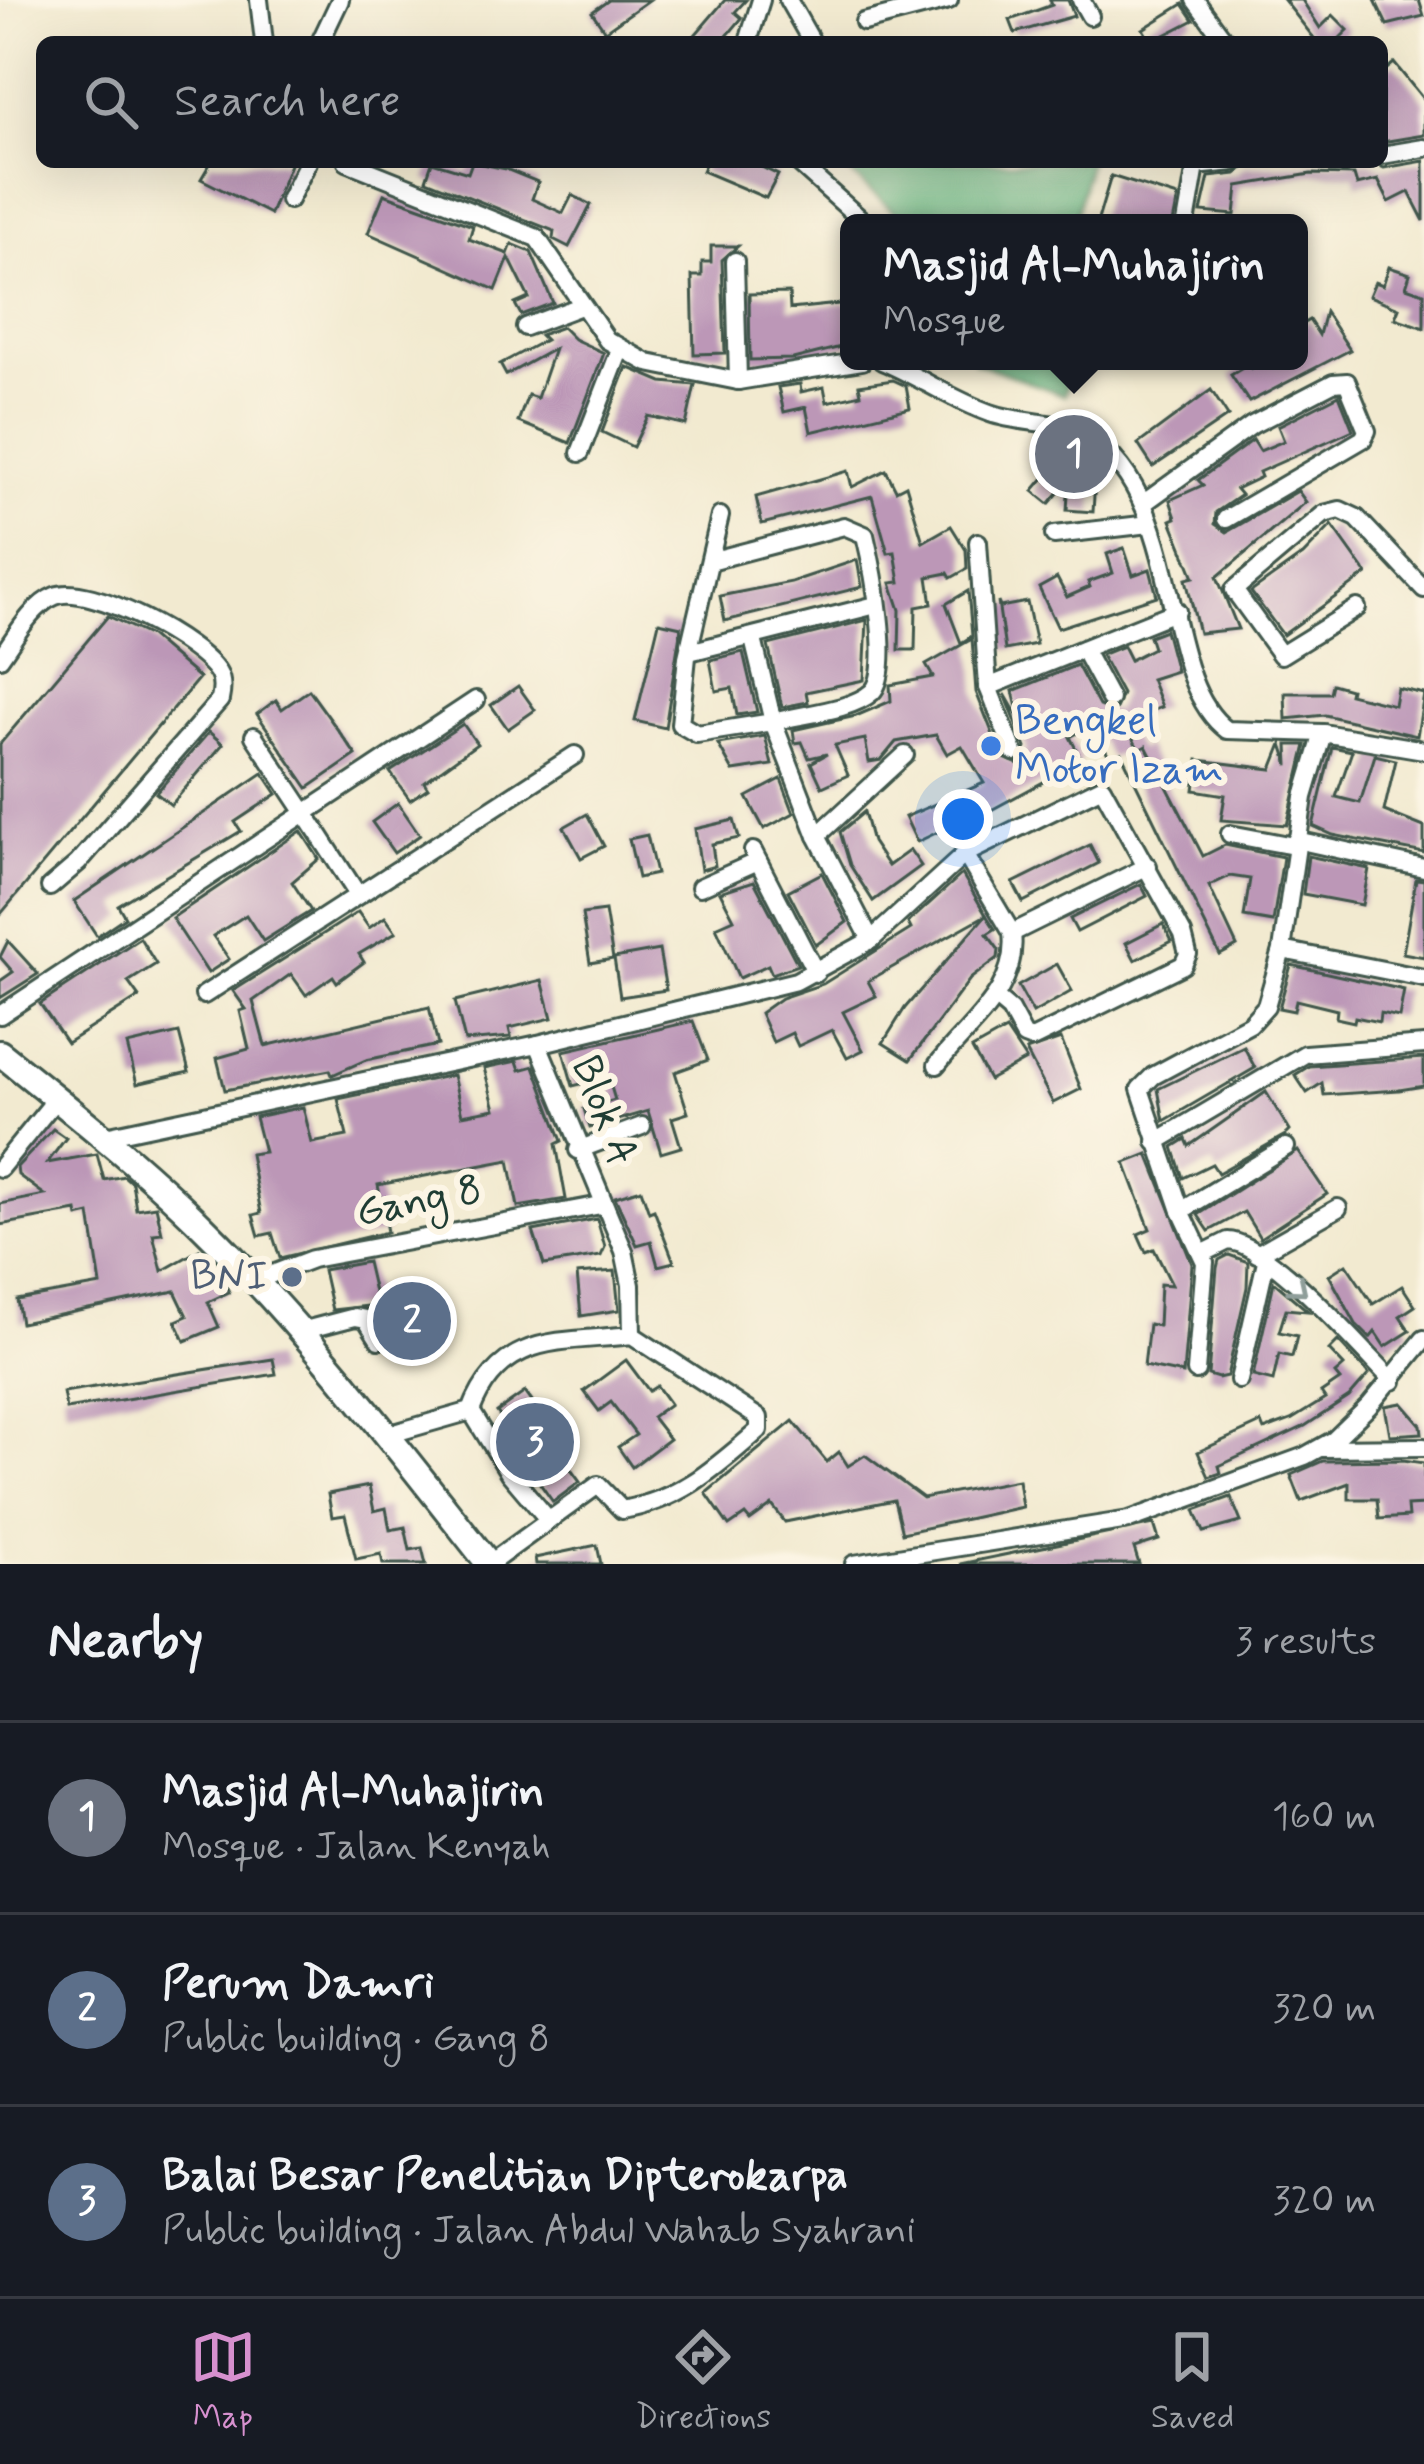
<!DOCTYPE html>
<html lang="en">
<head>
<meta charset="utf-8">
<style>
  body { margin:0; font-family:Mynerve,sans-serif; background:#20242c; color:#f1f3f6 }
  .you { position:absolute; left:963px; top:819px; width:42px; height:42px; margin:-30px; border:9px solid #fff; border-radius:50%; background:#1a73e8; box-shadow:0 0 0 18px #1a73e833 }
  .badge { display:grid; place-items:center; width:78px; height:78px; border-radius:50%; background:#d690ce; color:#fff; font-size:39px; font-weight:700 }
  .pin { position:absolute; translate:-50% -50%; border:6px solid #fff; box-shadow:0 3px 12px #0006 }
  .popup { position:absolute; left:840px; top:214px; width:468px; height:156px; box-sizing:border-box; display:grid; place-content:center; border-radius:18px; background:#171b24; filter:drop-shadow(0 3px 9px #0005); font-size:39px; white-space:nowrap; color:#9ea1a6 }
  .popup b { font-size:45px; color:#f1f3f6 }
  .popup::after { content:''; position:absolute; left:50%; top:100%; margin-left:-24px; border:24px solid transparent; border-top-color:#171b24 }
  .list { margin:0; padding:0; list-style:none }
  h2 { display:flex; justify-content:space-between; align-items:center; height:156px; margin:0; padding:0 48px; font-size:51px }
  h2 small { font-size:39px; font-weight:400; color:#9ea1a6 }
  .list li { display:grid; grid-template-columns:78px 1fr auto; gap:36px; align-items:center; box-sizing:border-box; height:192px; padding:0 48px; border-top:3px solid #363941 }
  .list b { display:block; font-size:45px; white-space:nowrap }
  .list p { margin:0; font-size:39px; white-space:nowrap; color:#9ea1a6 }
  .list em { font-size:39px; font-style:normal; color:#9ea1a6 }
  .icon { flex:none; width:66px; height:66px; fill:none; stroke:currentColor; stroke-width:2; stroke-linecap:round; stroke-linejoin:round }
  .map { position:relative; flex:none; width:1424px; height:1564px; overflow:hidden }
  .search { position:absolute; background:#171b24; box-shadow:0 12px 48px #0002; left:36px; right:36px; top:36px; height:132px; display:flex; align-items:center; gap:30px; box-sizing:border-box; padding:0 42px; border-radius:18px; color:#9ea1a6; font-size:45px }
  .sheet { height:732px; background:#171b24 }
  nav { display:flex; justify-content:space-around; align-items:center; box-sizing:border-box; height:168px; border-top:3px solid #363941; background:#171b24; font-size:33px; color:#9ea1a6 }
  nav a { display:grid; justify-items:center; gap:6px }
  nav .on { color:#d690ce }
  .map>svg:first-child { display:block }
</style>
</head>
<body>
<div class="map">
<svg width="1424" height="1564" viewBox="0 0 1424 1564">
  <rect width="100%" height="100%" fill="#fcf5e5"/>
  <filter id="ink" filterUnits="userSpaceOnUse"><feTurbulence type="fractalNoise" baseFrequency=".00833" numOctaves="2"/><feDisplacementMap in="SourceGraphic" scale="24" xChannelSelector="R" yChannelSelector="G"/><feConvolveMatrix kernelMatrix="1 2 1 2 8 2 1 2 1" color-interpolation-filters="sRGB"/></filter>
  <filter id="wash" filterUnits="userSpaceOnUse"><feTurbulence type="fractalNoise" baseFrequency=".004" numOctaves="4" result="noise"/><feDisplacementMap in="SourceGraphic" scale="48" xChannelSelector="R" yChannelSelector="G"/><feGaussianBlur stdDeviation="2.7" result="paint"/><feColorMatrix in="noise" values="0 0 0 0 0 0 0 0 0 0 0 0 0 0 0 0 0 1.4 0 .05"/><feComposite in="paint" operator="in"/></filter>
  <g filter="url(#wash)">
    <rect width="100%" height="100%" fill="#f2ead0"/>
    <g fill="#68b680" stroke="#447a5a" stroke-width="3">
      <path d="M838 162H1089L1074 223H907Z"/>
      <path d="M973 361H1074L1064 395Z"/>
    </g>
    <g id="blocks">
      <g fill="#bc97b7">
        <path d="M609 0H649L605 31 592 12Z"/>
        <path d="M725 0H746L735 12 742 18 722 42H689Z"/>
        <path d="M1050 0H1068L1074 16 1015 33 1010 20 1052 5Z"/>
        <path d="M1284 0H1302L1320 28 1333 15 1348 30 1336 42H1317Z"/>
        <path d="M1375 0H1419L1424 16 1387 25Z"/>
        <path d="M1183 4 1194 20 1151 42 1143 29Z"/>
        <path d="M1394 63 1424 100V135L1382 142V73Z"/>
        <path d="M1424 161V221L1409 192 1389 202 1378 180 1357 185 1354 175 1311 174 1238 186 1235 215 1201 212 1209 177 1236 174 1245 167 1371 162 1384 168Z"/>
        <path d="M211 162H291L270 214 201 179Z"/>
        <path d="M432 162 468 173 472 162 506 169 538 182 532 199 563 213 572 195 591 205 569 247 553 239 554 231 426 180Z"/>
        <path d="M706 162H751L778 175 766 198 702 171Z"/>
        <path d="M1111 176 1178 197 1173 223H1097Z"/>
        <path d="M384 194 473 226 469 239 508 254 512 244 531 252 553 303 521 315 515 304 529 298 509 258 496 290 368 233Z"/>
        <path d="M711 246H738L722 260 725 353 694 354 692 276H702V262H711Z"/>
        <path d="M1389 267 1410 274 1406 287 1424 293V328L1395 318 1399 308 1369 296 1375 282 1383 285Z"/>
        <path d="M789 293 790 309 849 303V345L793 359 750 360 749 294Z"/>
        <path d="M1325 312 1350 350 1249 402 1231 375 1249 364 1251 368 1261 361H1299V326L1309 320 1319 335Z"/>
        <path d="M562 327 574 339 604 353 570 443 518 422 528 395 537 398 554 349 506 375 500 364 545 340 540 335Z"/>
        <path d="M627 367 662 382 695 385 686 425 648 416 633 447 602 432Z"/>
        <path d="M893 380 906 386 910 408 811 432 806 407 784 412 778 387 800 384 801 392 824 387 827 402 861 394 859 385Z"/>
        <path d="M1211 390 1228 416 1153 467 1138 444Z"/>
        <path d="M1339 395 1353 430 1259 472 1261 477 1236 489 1241 495 1216 512 1215 524 1227 532 1298 491 1306 502 1217 577 1238 629 1199 633 1186 579 1194 577 1171 520 1176 518 1170 500 1203 485 1198 480 1253 440 1260 451 1284 441 1278 426Z"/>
        <path d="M886 470 896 490 906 485 923 542 951 526 966 550 967 569 951 578 948 573 928 577 932 604 916 607 915 650H899L900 610 891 583 900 582 895 552 888 553 872 496 762 524 756 497 848 471 852 487Z"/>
        <path d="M1050 471 1056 477 1095 480 1093 512 1067 510 1069 480 1049 504 1033 491Z"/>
        <path d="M1332 525 1367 574 1283 635 1251 592 1303 555Z"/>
        <path d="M1124 548 1133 575 1150 569 1157 596 1058 628 1039 588 1057 578 1067 597 1090 587 1088 582 1113 573 1107 554Z"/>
        <path d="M857 560 862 587 725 621 720 596 791 582Z"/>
        <path d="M968 591 972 636 961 643 946 604Z"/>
        <path d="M998 602 1000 607 1027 602 1036 644 1005 650Z"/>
        <path d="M108 616 150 636 199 678 0 915V744Z"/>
        <path d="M867 620 864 680 806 692 808 702 782 707 768 645Z"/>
        <path d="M659 622 681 627 665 728 635 721Z"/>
        <path d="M1165 630 1176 671 1151 679 1162 707 1124 722 1139 750 1146 746 1203 856 1225 845 1283 857 1273 922 1244 917 1250 879 1230 876 1209 886 1237 946 1220 955 1121 753 1110 758 1093 725 1070 737 1082 761 969 822 967 818 917 842 905 817 984 783 962 746 947 754 936 735 896 742 881 760 869 762 865 739 835 745 848 775 822 787 811 763 827 754 809 758 802 742 795 743 793 730 856 716 891 701 890 685 933 677 926 665 972 639 976 692 1002 757 1018 764 1026 748 1005 694 1020 720 1013 691 1077 665 1099 706 1115 711 1122 694 1101 655 1123 646 1130 660 1153 648 1149 636Z"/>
        <path d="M743 652 757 712 737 715 732 688 716 691 710 660Z"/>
        <path d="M1332 684 1350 689 1349 694 1394 705 1397 688 1424 694 1417 736 1325 715 1286 719 1285 693H1330Z"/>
        <path d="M518 686 535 710 508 729 491 705Z"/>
        <path d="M309 690 356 755 308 788 257 714 276 700 282 709Z"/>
        <path d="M463 724 477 744 424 782 428 788 410 800 390 772Z"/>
        <path d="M209 732 223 744 171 805 156 793Z"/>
        <path d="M765 736 772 765 733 771 718 744Z"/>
        <path d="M1282 744 1289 765 1288 745H1306L1287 825 1221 820 1225 795 1194 790 1198 760 1272 769Z"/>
        <path d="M1332 747 1352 751 1336 797 1360 803 1375 755 1396 760 1384 811 1424 827V853L1333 835 1313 826Z"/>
        <path d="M263 773 277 794 235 822 241 831 118 905 125 917 97 936 74 901Z"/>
        <path d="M781 779 794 813 764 829 747 797Z"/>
        <path d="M398 803 420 835 394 853 372 822Z"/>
        <path d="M864 812 872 842 888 866 910 850 921 866 873 901 850 865 840 832Z"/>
        <path d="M587 814 604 846 581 858 564 827Z"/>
        <path d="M734 820 739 838 712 844 715 866 701 870 695 829Z"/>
        <path d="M301 831 319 859 292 882 311 911 263 941 246 915 213 936 229 959 208 973 172 918Z"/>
        <path d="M647 835 656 874 638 878 629 839Z"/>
        <path d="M1090 845 1099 863 1023 902 1013 883Z"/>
        <path d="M1308 856 1369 869 1362 905 1303 894Z"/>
        <path d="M822 873 847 922 816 945 788 891Z"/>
        <path d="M962 874 986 915 868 981 876 996 843 1012 863 1050 847 1058 832 1030 798 1046 792 1033 773 1042 760 1013 781 998 823 984 911 929 908 923Z"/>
        <path d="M1416 879 1424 880V957L1403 953Z"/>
        <path d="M754 881 798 965 772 974 768 965 739 978 716 927 734 919 720 892Z"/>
        <path d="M1141 884 1147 896 1077 932 1070 919Z"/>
        <path d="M605 911 613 959 590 963 582 914Z"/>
        <path d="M358 912 369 928 385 917 396 932 359 954 364 962 337 982 333 976 306 995 291 974 253 1001 265 1046 429 1007 438 1045 366 1060 332 1075 330 1070 225 1090 217 1058 249 1049 240 1011 246 1009 233 991Z"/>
        <path d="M986 915 995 929 987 934 999 950 998 958 970 979 910 1060 883 1043 905 1008Z"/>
        <path d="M1163 924 1172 941 1135 960 1126 943Z"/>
        <path d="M140 938 156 964 128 982 139 997 67 1043 40 1004Z"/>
        <path d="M8 941 38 974 0 998V981L13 972 0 957Z"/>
        <path d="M659 950 666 990 620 997 614 958Z"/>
        <path d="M1057 964 1072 991 1033 1013 1018 986Z"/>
        <path d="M1291 965 1404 990 1399 1017 1380 1013 1379 1022 1355 1017 1354 1022 1336 1018 1337 1010 1296 1000 1294 1011 1279 1008Z"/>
        <path d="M542 980 552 1018 509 1028 511 1037 465 1041 455 1001Z"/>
        <path d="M693 1021 708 1060 675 1072 688 1113 672 1118 681 1147 661 1153 648 1111 590 1128 584 1109 615 1100 608 1077 573 1086 563 1051Z"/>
        <path d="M1006 1030 1026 1060 989 1080 972 1049Z"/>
        <path d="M179 1033 189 1072 137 1084 127 1045Z"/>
        <path d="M1061 1039 1081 1089 1053 1103 1026 1051Z"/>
        <path d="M1244 1047 1255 1068 1164 1121 1158 1089Z"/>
        <path d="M1424 1058V1086L1399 1090 1324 1095 1322 1083 1307 1093 1295 1075 1309 1066Z"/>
        <path d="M517 1061 520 1070 534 1066 562 1141 556 1144 566 1199 518 1207 509 1160 378 1185 387 1232 280 1258 272 1233 259 1236 253 1215 261 1213 250 1154 264 1152 255 1117 303 1107 312 1143 347 1136 338 1099 453 1075 462 1115 495 1109 484 1068Z"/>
        <path d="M1266 1092 1290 1131 1287 1134 1218 1173 1212 1164 1183 1178 1173 1147 1186 1139 1189 1146Z"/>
        <path d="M53 1129 66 1138 47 1163 97 1154 104 1180 124 1176 132 1183 136 1209 156 1206 162 1233 153 1234 162 1271 199 1250 213 1274 219 1271 229 1292 208 1302 219 1327 185 1341 176 1321 187 1316 175 1291 21 1323 17 1300 101 1285 90 1214 78 1217 77 1211 0 1225V1204L45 1195 18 1175 17 1167Z"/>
        <path d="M1298 1151 1327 1194 1260 1238 1244 1212 1209 1231 1198 1215Z"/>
        <path d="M1148 1154 1192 1264 1183 1374 1144 1366 1149 1324 1158 1326 1160 1284 1172 1285 1154 1249 1146 1252 1138 1234 1150 1229 1125 1163Z"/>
        <path d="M641 1189 649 1212 654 1210 674 1262 658 1266 651 1241 637 1245 623 1215 615 1197Z"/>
        <path d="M597 1219 605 1247 601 1256 544 1265 533 1231Z"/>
        <path d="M1229 1255 1248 1262 1247 1287 1227 1376 1218 1378 1208 1375 1217 1268 1219 1260Z"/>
        <path d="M367 1262 377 1305 332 1310 323 1270Z"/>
        <path d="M1346 1264 1373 1304 1402 1286 1415 1306 1400 1316 1410 1331 1385 1347 1375 1332 1370 1338 1356 1324 1329 1275Z"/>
        <path d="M615 1271 619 1310 581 1316 577 1274Z"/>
        <path d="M1274 1282 1308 1311 1286 1309 1279 1332 1297 1336 1292 1357 1279 1354 1273 1381 1253 1376Z"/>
        <path d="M418 1292 428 1345 406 1349 395 1297Z"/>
        <path d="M1338 1341 1369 1374 1349 1397 1305 1426 1219 1466 1221 1473 1209 1477 1198 1452 1261 1423 1264 1430 1291 1420 1325 1399 1321 1393 1340 1380 1335 1374 1344 1366 1329 1350Z"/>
        <path d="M273 1359 276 1374 66 1409 63 1392Z"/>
        <path d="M626 1360 649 1391 657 1386 670 1404 652 1417 669 1439 632 1467 618 1447 636 1435 611 1402 599 1411 584 1391Z"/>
        <path d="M525 1392 554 1432 547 1437 580 1482 553 1502 531 1471 527 1475 519 1466 512 1454 522 1447 497 1412Z"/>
        <path d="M1402 1403 1421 1425 1422 1433 1390 1435 1385 1406Z"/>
        <path d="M793 1421 827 1462 839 1452 848 1466 865 1455 923 1498 1018 1480 1022 1507 902 1533 894 1500 785 1522 772 1505 750 1521 745 1515 729 1526 706 1493Z"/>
        <path d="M1403 1460 1424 1463V1505L1407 1506 1408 1517 1379 1519 1377 1499H1349V1483L1301 1501 1291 1475 1323 1461Z"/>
        <path d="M369 1486 374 1511 386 1508 390 1530 405 1527 410 1550 422 1548 426 1564H383L381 1554 356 1559 345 1515 332 1517 328 1494Z"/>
        <path d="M1231 1497 1241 1522 1204 1532 1195 1510Z"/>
        <path d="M1154 1524 1159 1540 1134 1548 1139 1564H960Z"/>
        <path d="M597 1545 601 1564H536L535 1558Z"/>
      </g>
    </g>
  </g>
  <g filter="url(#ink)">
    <use href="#blocks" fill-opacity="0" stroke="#3f574b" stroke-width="3"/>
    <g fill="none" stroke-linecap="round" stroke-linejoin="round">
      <defs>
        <g id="minor">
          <path d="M259 0 264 42"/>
          <path d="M788 0 812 42"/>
          <path d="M1081 0 1090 16"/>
          <path d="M1195 0 1226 42"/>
          <path d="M864 22 949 0"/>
          <path d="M320 42 340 0"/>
          <path d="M748 42 761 0"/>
          <path d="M1382 155 1424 148"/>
          <path d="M347 162 537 238 607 340 648 363 738 381 862 361"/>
          <path d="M797 162 865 223"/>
          <path d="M289 200 308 162"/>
          <path d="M1186 223 1196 166 1233 162"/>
          <path d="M735 261 738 381"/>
          <path d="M525 327 581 306"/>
          <path d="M882 361C919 376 952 400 990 413 1020 424 1063 420 1089 437 1187 501 1157 679 1227 730L1323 733 1424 750"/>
          <path d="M580 453 620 350"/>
          <path d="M1144 503 1252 425 1333 383 1347 382 1367 431 1363 439 1226 519"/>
          <path d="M720 516 687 657 680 724 697 734 773 722 817 836 871 940"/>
          <path d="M1054 535 1150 524"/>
          <path d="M978 542 988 687 1014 752"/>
          <path d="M710 561 844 526 865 535C872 564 894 672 872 692 851 711 801 714 773 722L753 639"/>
          <path d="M1357 608 1281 655 1234 590 1324 514 1340 510 1357 518 1424 589"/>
          <path d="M1083 649 1110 699"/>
          <path d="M689 652 876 605"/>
          <path d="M0 658C14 639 32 605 55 596 89 582 200 642 218 673 223 681 222 691 220 700L78 863 50 887"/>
          <path d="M988 687 1177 611"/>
          <path d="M254 736 305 813 476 700"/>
          <path d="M1230 834 1294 846"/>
          <path d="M817 836 905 755"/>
          <path d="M1296 840 1424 868"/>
          <path d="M753 851 816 973"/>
          <path d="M700 887 758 861"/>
          <path d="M1012 933 1148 866"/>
          <path d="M1282 950 1424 978"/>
          <path d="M204 995 575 755"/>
          <path d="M0 1015 305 813 358 895"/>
          <path d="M538 1044 624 1251 631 1285 632 1335"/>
          <path d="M937 1065C968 1024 1019 991 1012 933L965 854"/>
          <path d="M105 1136 538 1044 796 981 871 940 965 854 1102 787 1183 934 1188 954 1183 965 1032 1039 1024 1036 1010 1010 997 999"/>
          <path d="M1156 1142 1305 1054 1424 1045"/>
          <path d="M578 1150 642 1126"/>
          <path d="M0 1168 57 1098"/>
          <path d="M1181 1211 1286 1147"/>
          <path d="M1202 1254 1228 1241C1268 1242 1363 1350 1393 1381"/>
          <path d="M1257 1254 1338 1208"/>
          <path d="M254 1281 312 1259 601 1205"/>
          <path d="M301 1331 355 1317 366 1319 379 1340"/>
          <path d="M1196 1371 1205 1262 1181 1211 1140 1089 1153 1076 1250 1024 1266 1006 1282 950 1304 797 1323 733"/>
          <path d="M1239 1380 1266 1261"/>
          <path d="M471 1411 509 1473 547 1518"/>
          <path d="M387 1435 471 1411C501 1332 561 1343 632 1335L759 1418V1430C715 1468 681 1500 622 1510L598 1485 489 1564"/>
          <path d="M1322 1448 1424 1447"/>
          <path d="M854 1564 1129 1520 1305 1456 1334 1440 1369 1406 1424 1339"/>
        </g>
        <path id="highway" d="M0 1053C70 1109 139 1164 203 1227 308 1330 398 1449 489 1564"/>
      </defs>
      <use href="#minor" stroke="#3f574b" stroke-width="22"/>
      <use href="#highway" stroke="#3f574b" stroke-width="30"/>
      <use href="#minor" stroke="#fff" stroke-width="16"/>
      <use href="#highway" stroke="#fff" stroke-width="24"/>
    </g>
    <defs><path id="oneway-chevron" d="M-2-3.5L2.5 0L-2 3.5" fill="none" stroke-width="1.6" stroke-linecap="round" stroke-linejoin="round" transform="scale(3)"/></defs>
    <use stroke="#8f9e9a" href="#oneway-chevron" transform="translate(1299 1288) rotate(40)"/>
  </g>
  <circle fill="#3f7fe0" stroke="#fcf5e5" stroke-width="4.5" cx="991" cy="746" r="12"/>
  <circle fill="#5c6f8a" stroke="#fcf5e5" stroke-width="4.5" cx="292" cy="1277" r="12"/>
  <g text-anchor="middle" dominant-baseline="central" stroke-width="12" stroke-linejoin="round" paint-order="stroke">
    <g font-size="42" fill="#366cbe" stroke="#fcf5e5" text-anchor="start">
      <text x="1015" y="722">Bengkel<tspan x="1015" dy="48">Motor Izam</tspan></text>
    </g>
    <g font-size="42" fill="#1f3d34" stroke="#fcf5e5">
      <text transform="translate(603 1111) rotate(69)">Blok A</text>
      <text transform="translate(419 1202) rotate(-11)">Gang 8</text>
    </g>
    <g font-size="42" fill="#4e5e75" stroke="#fcf5e5" text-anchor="end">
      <text x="268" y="1277">BNI</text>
    </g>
  </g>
</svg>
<div class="you"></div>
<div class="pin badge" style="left:1074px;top:454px;background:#6b7280">1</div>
<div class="popup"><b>Masjid Al-Muhajirin</b>Mosque</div>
<div class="pin badge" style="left:412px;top:1321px;background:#5c6f8a">2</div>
<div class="pin badge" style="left:535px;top:1442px;background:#5c6f8a">3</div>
<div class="search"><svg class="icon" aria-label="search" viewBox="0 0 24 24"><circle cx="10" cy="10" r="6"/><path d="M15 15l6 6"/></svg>Search here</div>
</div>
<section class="sheet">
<h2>Nearby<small>3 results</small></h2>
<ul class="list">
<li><span class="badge" style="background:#6b7280">1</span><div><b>Masjid Al-Muhajirin</b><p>Mosque · Jalan Kenyah</p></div><em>160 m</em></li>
<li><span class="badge" style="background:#5c6f8a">2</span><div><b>Perum Damri</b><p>Public building · Gang 8</p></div><em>320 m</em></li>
<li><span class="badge" style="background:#5c6f8a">3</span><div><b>Balai Besar Penelitian Dipterokarpa</b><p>Public building · Jalan Abdul Wahab Syahrani</p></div><em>320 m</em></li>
</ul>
</section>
<nav>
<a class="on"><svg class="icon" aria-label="map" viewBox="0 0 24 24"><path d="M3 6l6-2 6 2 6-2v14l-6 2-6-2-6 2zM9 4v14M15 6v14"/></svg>Map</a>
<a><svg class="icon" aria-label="directions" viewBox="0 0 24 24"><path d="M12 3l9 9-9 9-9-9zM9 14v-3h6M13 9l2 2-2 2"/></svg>Directions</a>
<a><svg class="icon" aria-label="saved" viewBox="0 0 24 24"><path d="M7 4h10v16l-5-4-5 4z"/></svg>Saved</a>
</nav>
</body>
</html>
